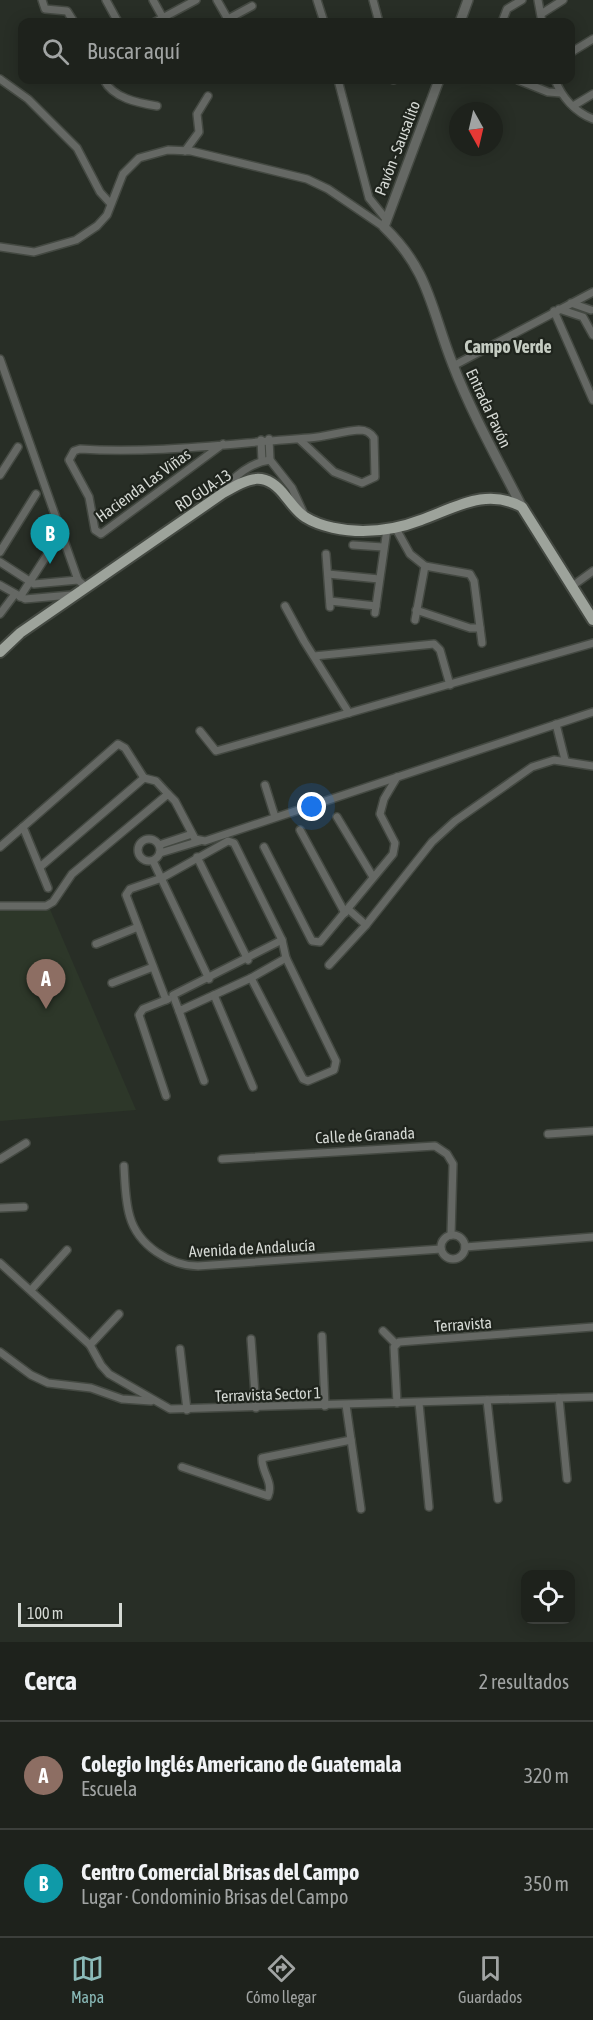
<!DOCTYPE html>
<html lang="es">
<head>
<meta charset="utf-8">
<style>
  body { margin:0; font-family:"Asap Condensed",sans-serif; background:#262a25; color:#f1f3f6 }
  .controls { position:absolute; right:18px; bottom:18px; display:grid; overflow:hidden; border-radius:12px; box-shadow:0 3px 15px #0003 }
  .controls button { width:54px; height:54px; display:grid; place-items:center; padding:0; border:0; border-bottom:2px solid #3c3f3b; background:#1e221c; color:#f1f3f6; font:30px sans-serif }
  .compass { position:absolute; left:449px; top:102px; width:54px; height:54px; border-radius:50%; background:#1e221c; box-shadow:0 3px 15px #0003; rotate:172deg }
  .scale { position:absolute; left:18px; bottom:15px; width:104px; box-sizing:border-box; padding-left:6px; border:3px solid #d5d9d4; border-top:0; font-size:16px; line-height:21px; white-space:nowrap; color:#d5d9d4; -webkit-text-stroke:4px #1f241d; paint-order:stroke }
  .you { position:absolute; left:312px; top:807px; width:21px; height:21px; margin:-15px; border:4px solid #fff; border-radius:50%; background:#1a73e8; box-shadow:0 0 0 9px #1a73e833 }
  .badge { display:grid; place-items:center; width:39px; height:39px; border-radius:50%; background:#8bbbb9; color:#fff; font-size:20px; font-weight:700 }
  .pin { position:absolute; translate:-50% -50px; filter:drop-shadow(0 2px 3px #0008) }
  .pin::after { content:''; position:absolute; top:32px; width:21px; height:18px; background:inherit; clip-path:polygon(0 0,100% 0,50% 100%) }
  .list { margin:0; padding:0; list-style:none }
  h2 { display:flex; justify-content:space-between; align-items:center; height:78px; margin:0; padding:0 24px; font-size:26px }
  h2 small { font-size:20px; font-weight:400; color:#a1a4a3 }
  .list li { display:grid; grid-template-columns:39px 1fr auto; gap:18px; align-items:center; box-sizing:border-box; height:108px; padding:0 24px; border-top:2px solid #3c3f3b }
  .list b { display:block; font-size:22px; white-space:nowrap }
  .list p { margin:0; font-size:20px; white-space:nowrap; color:#a1a4a3 }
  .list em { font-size:20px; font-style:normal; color:#a1a4a3 }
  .icon { flex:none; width:33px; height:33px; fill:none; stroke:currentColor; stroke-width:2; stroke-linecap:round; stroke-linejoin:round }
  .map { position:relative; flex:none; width:593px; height:1642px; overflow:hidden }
  .search { position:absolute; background:#1e221c; box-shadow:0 3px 15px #0003; left:18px; right:18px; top:18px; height:66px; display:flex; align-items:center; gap:15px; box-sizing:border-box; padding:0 21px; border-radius:12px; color:#a1a4a3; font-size:22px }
  .sheet { height:294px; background:#1e221c }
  nav { display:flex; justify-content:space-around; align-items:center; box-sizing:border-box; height:84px; border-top:2px solid #3c3f3b; background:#1e221c; font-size:16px; color:#a1a4a3 }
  nav a { display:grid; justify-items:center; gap:3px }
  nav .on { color:#8bbbb9 }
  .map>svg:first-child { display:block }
</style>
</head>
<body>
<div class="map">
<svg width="593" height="1642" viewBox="0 0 593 1642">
  <rect width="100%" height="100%" fill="#282e26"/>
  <path fill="#2d3729" d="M0 907H49L136 1110 0 1121Z"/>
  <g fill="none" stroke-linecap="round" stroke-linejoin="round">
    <defs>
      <g id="minor">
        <path d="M42 0 45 9 67 11 74 22"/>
        <path d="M106 0 118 22"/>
        <path d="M153 0 163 18"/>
        <path d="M217 0 229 21"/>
        <path d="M317 0 324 22"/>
        <path d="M373 0 379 22"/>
        <path d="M538 0 542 22"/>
        <path d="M541 14 563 0"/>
        <path d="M228 19 252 6"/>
        <path d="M155 22 196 0"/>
        <path d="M502 22 507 9 522 0"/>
        <path d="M570 53 593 39"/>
        <path d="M0 79 28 99 77 148 100 192 110 203"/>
        <path d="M104 80C113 98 138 103 157 106"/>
        <path d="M338 80 369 198 386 219"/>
        <path d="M393 80H394"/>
        <path d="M518 80 548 92 561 93"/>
        <path d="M555 80C562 97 575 112 593 119"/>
        <path d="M573 106 593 94"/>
        <path d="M185 151 199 132 197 114 208 96"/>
        <path d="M0 247 34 252 76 240 97 226 107 215 123 174 139 158 168 150 191 151 307 179 328 189 384 227"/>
        <path d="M571 303 591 310"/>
        <path d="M559 309 583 317 593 335"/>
        <path d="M554 311 593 400"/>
        <path d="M0 359 78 580 87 588"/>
        <path d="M453 366 593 292"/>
        <path d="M269 439 270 460 292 488 304 514"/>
        <path d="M261 440 262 461"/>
        <path d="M223 444 101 534 95 530 89 497 69 460 74 451 80 449C156 454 233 443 309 438 326 437 342 431 359 430 366 430 370 432 374 438L375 477 362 483 334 472 299 439"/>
        <path d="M0 475 18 447"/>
        <path d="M224 491C233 476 252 462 270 460"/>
        <path d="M395 527 410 554 425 566 470 574 474 581 482 643"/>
        <path d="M353 545 383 547"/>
        <path d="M0 552 36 494"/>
        <path d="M326 554 330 607"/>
        <path d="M0 562 34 584 78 580"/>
        <path d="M328 574 379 579"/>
        <path d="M0 585 25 599 71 595"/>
        <path d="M571 587 593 571"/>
        <path d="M20 597 56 541"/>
        <path d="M330 601 376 606"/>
        <path d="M285 606 304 641 349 713"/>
        <path d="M416 610 470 628H480"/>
        <path d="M375 613 387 529"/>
        <path d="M0 614 15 594"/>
        <path d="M415 620 425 566"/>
        <path d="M314 656 434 644 440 650 450 685"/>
        <path d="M556 724 565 760"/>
        <path d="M200 731 216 751 593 643"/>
        <path d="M265 785 275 817"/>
        <path d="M337 817 373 877"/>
        <path d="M23 827 48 888"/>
        <path d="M300 830 345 913"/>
        <circle cx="149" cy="850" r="11"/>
        <path d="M159 845 192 834"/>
        <path d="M0 847 118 744 125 748 144 778"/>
        <path d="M264 847 312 941 320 942 393 854 395 843 380 814 384 799 397 777"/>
        <path d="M160 853 200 841"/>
        <path d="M197 857 248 960"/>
        <path d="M153 861 209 979"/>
        <path d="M40 867 144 778 156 781 168 794"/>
        <path d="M0 906H46L53 902 72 874 168 794 175 801 195 839 205 841 593 712"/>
        <path d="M348 909 366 925"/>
        <path d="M282 940 173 995 179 1011 251 978 286 958"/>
        <path d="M96 944 138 927"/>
        <path d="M329 965 366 925 432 842 455 821 532 767 554 760 593 766"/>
        <path d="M112 983 153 967"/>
        <path d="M214 995 253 1087"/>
        <path d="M166 1000 126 895 130 889 162 878 228 841 234 843 282 940 286 958 336 1061 334 1070 308 1081 303 1079 251 978"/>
        <path d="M179 1011 204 1081"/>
        <path d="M166 1096 139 1015 143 1009 168 999"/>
        <path d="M548 1134 593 1131"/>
        <path d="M0 1159 26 1143"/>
        <path d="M222 1159 435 1146 447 1154 453 1164 451 1235"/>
        <path d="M124 1166C125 1182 125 1201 130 1217 138 1245 170 1266 198 1266L441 1249"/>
        <path d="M0 1208 24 1207"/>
        <circle cx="453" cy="1247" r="12"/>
        <path d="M465 1247 593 1237"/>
        <path d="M0 1263 90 1345 101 1365 109 1374 170 1409 593 1397"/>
        <path d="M31 1290 67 1250"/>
        <path d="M383 1331 396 1344"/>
        <path d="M322 1336 325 1406"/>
        <path d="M251 1339 256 1408"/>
        <path d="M90 1345 119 1314"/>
        <path d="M180 1349 187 1410"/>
        <path d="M0 1352 31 1375 48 1383 91 1388 122 1399 151 1401"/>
        <path d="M559 1398 567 1479"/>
        <path d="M487 1400 498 1499"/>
        <path d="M397 1403 394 1347 399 1342 593 1327"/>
        <path d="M419 1403 429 1507"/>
        <path d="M346 1405 361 1509"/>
        <path d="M182 1467 268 1496C274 1482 261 1472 262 1458L351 1440"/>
      </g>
      <g id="tertiary">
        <path d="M460 22 468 0"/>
        <path d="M439 80 384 227C430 271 431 310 453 365 472 414 498 460 522 507"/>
      </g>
      <path id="primary" d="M0 652 20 633 223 493C249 478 265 469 286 497 292 504 297 512 305 517 321 527 344 531 363 531 382 531 403 527 421 520 455 508 486 487 522 507L593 620"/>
    </defs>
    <use href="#minor" stroke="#444942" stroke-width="10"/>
    <use href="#tertiary" stroke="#444942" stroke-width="12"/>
    <use href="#primary" stroke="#444942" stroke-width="14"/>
    <use href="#minor" stroke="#656864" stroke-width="7"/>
    <use href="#tertiary" stroke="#656864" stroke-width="9"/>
    <use href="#primary" stroke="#9da39b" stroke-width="10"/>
  </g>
  <g text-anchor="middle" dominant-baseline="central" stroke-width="4.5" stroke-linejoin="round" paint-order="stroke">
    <g font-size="16" fill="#d5d9d4" stroke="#1f241d">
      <text transform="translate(397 148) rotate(-69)">Pavón - Sausalito</text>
      <text transform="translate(489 408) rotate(65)">Entrada Pavón</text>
      <text transform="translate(143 485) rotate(-36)">Hacienda Las Viñas</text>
      <text transform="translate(203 490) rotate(-33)">RD GUA-13</text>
      <text transform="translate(365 1135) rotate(-3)">Calle de Granada</text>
      <text transform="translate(252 1248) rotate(-3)">Avenida de Andalucía</text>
      <text transform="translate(463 1324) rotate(-4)">Terravista</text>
      <text transform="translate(268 1394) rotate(-2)">Terravista Sector 1</text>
    </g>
    <g font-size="18" font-weight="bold" fill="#c5ccc2" stroke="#1f241d">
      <text x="508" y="346">Campo Verde</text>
    </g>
  </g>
</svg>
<div class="controls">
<button><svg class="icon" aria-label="locate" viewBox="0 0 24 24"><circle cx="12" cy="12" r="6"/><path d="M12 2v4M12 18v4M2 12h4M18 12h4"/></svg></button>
</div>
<svg class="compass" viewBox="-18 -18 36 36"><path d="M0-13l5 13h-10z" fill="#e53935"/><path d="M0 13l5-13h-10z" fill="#a1a4a3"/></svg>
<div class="scale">100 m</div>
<div class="you"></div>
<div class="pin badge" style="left:46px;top:1009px;background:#8d6e63">A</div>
<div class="pin badge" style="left:50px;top:564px;background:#0f9aa8">B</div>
<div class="search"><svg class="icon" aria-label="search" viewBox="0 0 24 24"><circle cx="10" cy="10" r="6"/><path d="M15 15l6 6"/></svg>Buscar aquí</div>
</div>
<section class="sheet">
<h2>Cerca<small>2 resultados</small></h2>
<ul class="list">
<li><span class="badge" style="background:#8d6e63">A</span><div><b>Colegio Inglés Americano de Guatemala</b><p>Escuela</p></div><em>320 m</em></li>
<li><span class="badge" style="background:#0f9aa8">B</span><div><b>Centro Comercial Brisas del Campo</b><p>Lugar · Condominio Brisas del Campo</p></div><em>350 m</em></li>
</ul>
</section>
<nav>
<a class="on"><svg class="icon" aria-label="map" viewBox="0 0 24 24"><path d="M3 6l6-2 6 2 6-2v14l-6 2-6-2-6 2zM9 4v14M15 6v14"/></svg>Mapa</a>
<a><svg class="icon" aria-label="directions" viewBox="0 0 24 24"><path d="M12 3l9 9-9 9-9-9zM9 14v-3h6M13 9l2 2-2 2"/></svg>Cómo llegar</a>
<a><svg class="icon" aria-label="saved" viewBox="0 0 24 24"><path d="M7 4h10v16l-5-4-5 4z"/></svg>Guardados</a>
</nav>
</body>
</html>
